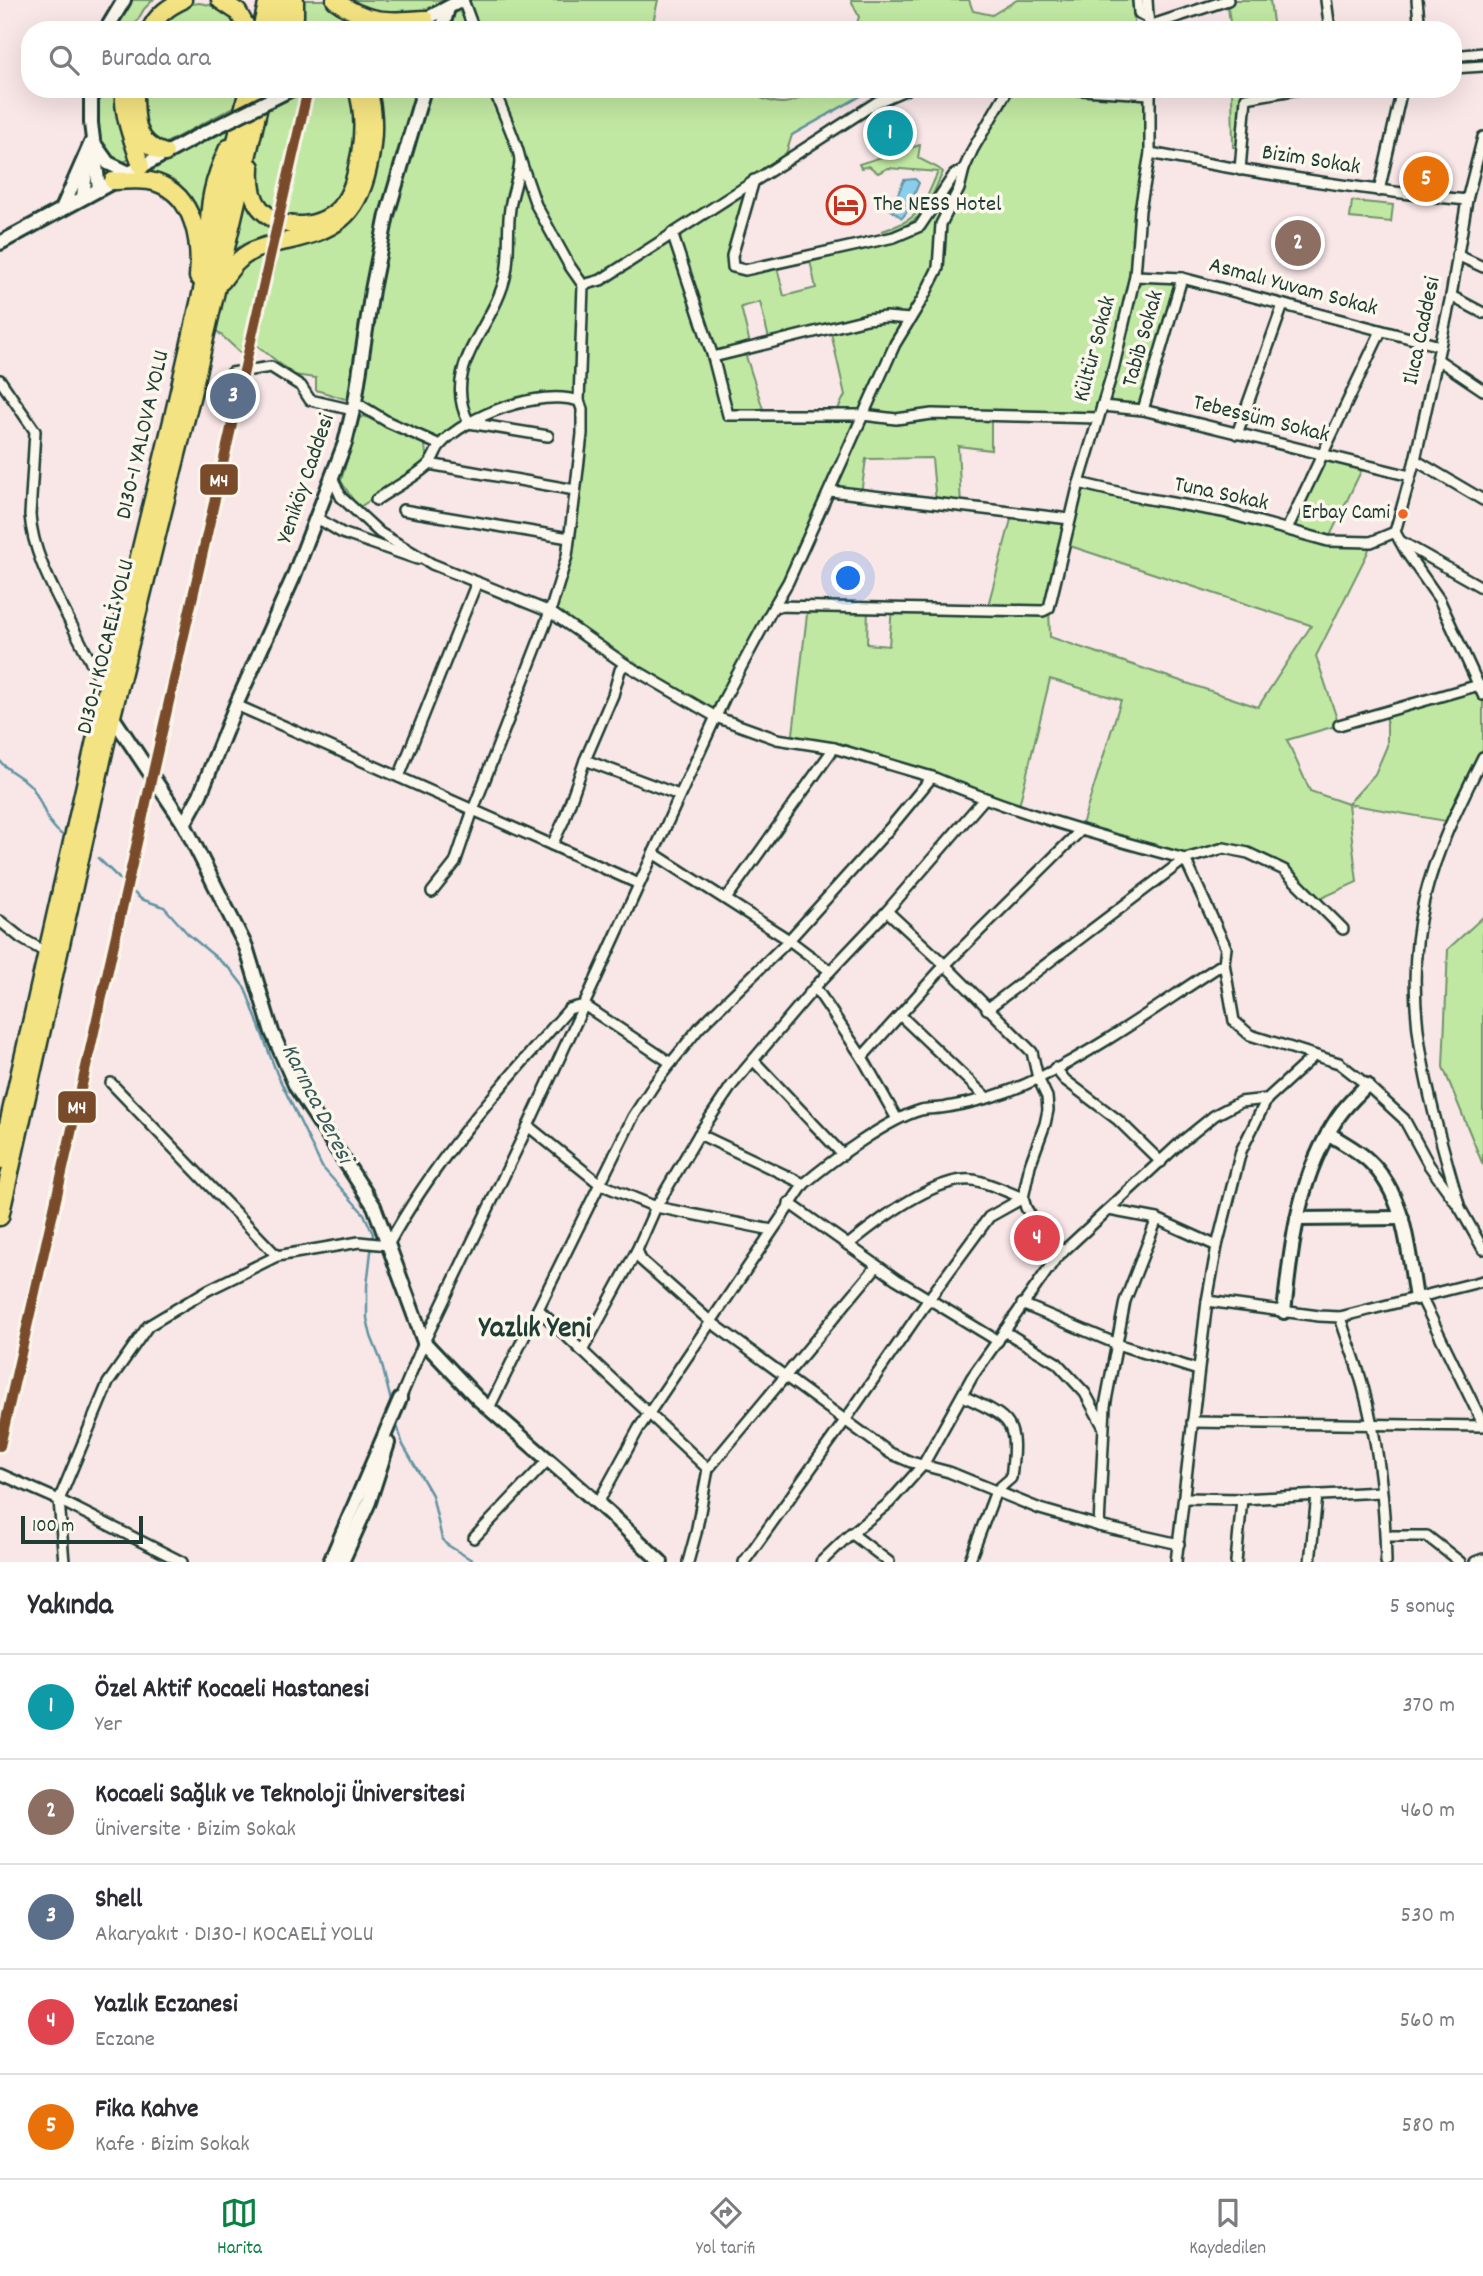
<!DOCTYPE html>
<html lang="tr">
<head>
<meta charset="utf-8">
<style>
  body { margin:0; font-family:Dekko,sans-serif; background:#f2f2f3; color:#2b2b33 }
  .scale { position:absolute; left:21px; bottom:18px; width:122px; box-sizing:border-box; padding-left:7px; border:4px solid #1f3d34; border-top:0; font-size:19px; line-height:24px; white-space:nowrap; color:#1f3d34; -webkit-text-stroke:5px #fbf7ec; paint-order:stroke }
  .you { position:absolute; left:849px; top:579px; width:24px; height:24px; margin:-18px; border:5px solid #fff; border-radius:50%; background:#1a73e8; box-shadow:0 0 0 10px #1a73e833 }
  .badge { display:grid; place-items:center; width:46px; height:46px; border-radius:50%; background:#0b8043; color:#fff; font-size:23px; font-weight:700 }
  .pin { position:absolute; translate:-50% -50%; border:4px solid #fff; box-shadow:0 2px 7px #0006 }
  .list { margin:0; padding:0; list-style:none }
  h2 { display:flex; justify-content:space-between; align-items:center; height:91px; margin:0; padding:0 28px; font-size:30px }
  h2 small { font-size:23px; font-weight:400; color:#7c7c81 }
  .list li { display:grid; grid-template-columns:46px 1fr auto; gap:21px; align-items:center; box-sizing:border-box; height:105px; padding:0 28px; border-top:2px solid #e1e1e2 }
  .list b { display:block; font-size:26px; white-space:nowrap }
  .list p { margin:0; font-size:23px; white-space:nowrap; color:#7c7c81 }
  .list em { font-size:23px; font-style:normal; color:#7c7c81 }
  .icon { flex:none; width:38px; height:38px; fill:none; stroke:currentColor; stroke-width:2; stroke-linecap:round; stroke-linejoin:round }
  .map { position:relative; flex:none; width:1483px; height:1562px; overflow:hidden }
  .search { position:absolute; background:#fff; box-shadow:0 7px 28px #0002; left:21px; right:21px; top:21px; height:77px; display:flex; align-items:center; gap:18px; box-sizing:border-box; padding:0 24px; border-radius:28px; color:#7c7c81; font-size:26px }
  .sheet { height:616px; background:#fff }
  nav { display:flex; justify-content:space-around; align-items:center; box-sizing:border-box; height:98px; border-top:2px solid #e1e1e2; background:#fff; font-size:19px; color:#7c7c81 }
  nav a { display:grid; justify-items:center; gap:4px }
  nav .on { color:#0b8043 }
  .map>svg:first-child { display:block }
</style>
</head>
<body>
<div class="map">
<svg width="1483" height="1562" viewBox="0 0 1483 1562">
  <rect width="100%" height="100%" fill="#f9e6e7"/>
  <filter id="ink" filterUnits="userSpaceOnUse"><feTurbulence type="fractalNoise" baseFrequency=".0143" numOctaves="2"/><feDisplacementMap in="SourceGraphic" scale="14" xChannelSelector="R" yChannelSelector="G"/><feConvolveMatrix kernelMatrix="1 2 1 2 8 2 1 2 1" color-interpolation-filters="sRGB"/></filter>
  <g filter="url(#ink)">
    <g fill="#c1e8a3" stroke="#70926c" stroke-width="2" fill-rule="evenodd">
      <path d="M131 0H153L144 9 132 30H114Z"/>
      <path d="M298 0H324C342 21 367 27 394 29L294 30Z"/>
      <path d="M340 0H446L421 13 387 18Z"/>
      <path d="M462 0H658L653 23 686 30H405Z"/>
      <path d="M851 0H969L973 11 992 15 1017 0H1132L1135 30H857L855 29 859 17Z"/>
      <path d="M1227 0H1270L1274 30H1231Z"/>
      <path d="M199 3C220 6 230 13 242 30H155C164 15 183 5 199 3Z"/>
      <path d="M98 89H118L131 154 129 159 122 163C119 162 115 162 111 160 97 151 96 104 98 89Z"/>
      <path d="M139 89H239L236 106 162 145 146 133Z"/>
      <path d="M304 89H348L357 115 350 175 334 206 320 215 294 220 268 211 256 188 254 169 266 110Z"/>
      <path d="M368 89H758L763 92 761 98C779 105 788 105 804 96L802 89H873L792 135 784 160 754 180 733 266 776 263 784 296 816 288 809 256 920 226 964 169 1008 89H1065L1150 94V153L1135 275 1182 278 1143 410 1102 406 1098 418 991 415V450L958 446 961 506 936 503 932 458 866 459 861 494 830 491 716 717 550 612 567 556 582 433 579 401 549 398 477 417 440 445 355 402 316 390V378L294 375 249 339 242 354 209 324 231 268 344 218ZM760 302 770 343 830 328 845 395 835 415H765L744 350 751 348 741 307Z"/>
      <path d="M1232 89H1256L1246 98 1242 148 1233 147Z"/>
      <path d="M230 129 219 158 205 235 195 215 139 174Z"/>
      <path d="M920 145 918 158 938 168 943 172C925 210 926 220 884 234L882 231C922 219 922 207 938 172L888 168 878 173 869 166 861 168 859 164Z"/>
      <path d="M245 193 303 231 230 264Z"/>
      <path d="M1352 201 1393 205 1391 222 1350 218Z"/>
      <path d="M364 416 425 445 427 463 358 508 341 481 358 419Z"/>
      <path d="M1324 456 1364 465 1328 540 1371 542 1368 552 1316 656 1339 725 1287 740 1310 791 1348 804 1375 774 1387 746V711L1479 685 1483 695V757L1451 822 1348 804 1357 882 1315 901 1284 870 1224 848 1185 859 1080 831 1121 700 1050 679 1018 810 932 777 799 742 793 734 808 606 868 607 867 644 889 646 892 607 987 609 1013 512 1070 519 1079 483 1287 529ZM1064 544 1310 625 1311 626 1258 707 1050 637 1049 608Z"/>
      <path d="M1483 917V1165L1443 1067 1448 949Z"/>
    </g>
    <path fill="#8bceec" stroke="#6094a2" stroke-width="2" d="M915 179 919 183 907 212 902 218 891 210 904 180Z"/>
    <g fill="none" stroke-linecap="round" stroke-linejoin="round">
      <g stroke="#6094a2" stroke-width="2.5">
        <path d="M1453 62 1483 60"/>
        <path d="M792 135 873 89"/>
        <path d="M0 761C8 772 22 776 31 786 46 806 42 821 66 838"/>
        <path d="M98 858 134 893 141 899 164 907 188 934 231 970 245 988 277 1074 322 1167 364 1214 373 1234 367 1286V1318L371 1336 381 1361 392 1405"/>
        <path d="M396 1422 403 1445 432 1495 442 1539 446 1544 475 1562"/>
      </g>
      <defs>
        <g id="street">
          <path d="M463 0 474 30"/>
          <path d="M1138 0 1139 13 1148 18"/>
          <path d="M1147 0 1149 30"/>
          <path d="M1326 0 1330 30"/>
          <path d="M1417 0 1420 30"/>
          <path d="M1149 26 1228 0"/>
          <path d="M1453 56 1483 53"/>
          <path d="M1453 68 1483 66"/>
          <path d="M1065 89 1150 94"/>
          <path d="M1150 153C1255 173 1361 190 1467 200"/>
          <path d="M520 159 536 205 569 265 583 285 601 280 877 102 907 89"/>
          <path d="M1240 170 1246 98 1299 89"/>
          <path d="M754 180 732 256 733 267 745 270 894 237 920 226 954 175 964 169"/>
          <path d="M1379 191 1402 89"/>
          <path d="M672 233 713 357 867 319 886 317 910 319"/>
          <path d="M1457 255 1483 267"/>
          <path d="M1135 276 1182 278 1440 346"/>
          <path d="M1451 296 1483 313"/>
          <path d="M713 357 728 415H863L896 419 932 414 1098 418"/>
          <path d="M1437 359 1483 390"/>
          <path d="M231 373 271 367 301 386 310 400 353 410"/>
          <path d="M0 380 35 431 30 515C33 554 53 588 70 622 82 644 93 667 105 690"/>
          <path d="M579 401 583 285"/>
          <path d="M355 402 388 422 440 445"/>
          <path d="M1102 406 1143 410 1410 476"/>
          <path d="M1143 410 1182 278"/>
          <path d="M469 423C439 366 496 326 506 273 510 252 507 229 510 208 512 193 520 174 520 160 520 149 499 104 494 89"/>
          <path d="M469 423 548 436"/>
          <path d="M1237 434 1283 305"/>
          <path d="M1415 460 1483 500"/>
          <path d="M429 464 575 490"/>
          <path d="M333 479 341 497 380 533 432 564 550 612 625 664 620 670 613 695 585 760 679 795"/>
          <path d="M1079 483 1138 497 1223 512 1328 541 1371 542 1395 532"/>
          <path d="M830 491 1070 519"/>
          <path d="M376 500C390 490 419 475 429 464 434 458 436 450 440 445 467 415 541 388 579 401L582 409V434L576 486 567 556 550 612 473 810 455 863 432 892"/>
          <path d="M403 510 569 538"/>
          <path d="M317 518 342 533 417 559"/>
          <path d="M1287 529 1381 331"/>
          <path d="M1395 532 1415 460 1451 296 1467 200 1483 137"/>
          <path d="M1395 532 1406 552 1439 599 1483 695"/>
          <path d="M1400 541 1483 588"/>
          <path d="M774 606 788 582 895 344 923 298 938 268 941 224 959 189 964 169 973 149 1008 89"/>
          <path d="M625 664 716 717 777 739 834 748 932 777"/>
          <path d="M236 705 552 845"/>
          <path d="M1339 725 1479 685"/>
          <path d="M585 760 564 820 552 845 639 884"/>
          <path d="M399 777 477 582"/>
          <path d="M984 799 887 911 815 987 732 1085 699 1134 656 1207 637 1250 641 1260 711 1322 890 1453 911 1462 949 1472 1040 1509 1099 1526 1179 1544"/>
          <path d="M653 853 789 940 830 971"/>
          <path d="M726 899 834 748"/>
          <path d="M887 911 945 965 1032 1052 1038 1078 1047 1097 1048 1110 1045 1124 1030 1165 1023 1198 1026 1208 1034 1221 1063 1252"/>
          <path d="M0 921 21 938 47 953"/>
          <path d="M1224 963 1234 1021 1250 1035 1339 1063 1367 1085 1404 1119 1429 1165 1460 1208 1483 1249"/>
          <path d="M815 987 862 1057 897 1119"/>
          <path d="M987 1009 1185 859 1224 848 1248 853 1284 870 1343 929"/>
          <path d="M901 1016 987 1098"/>
          <path d="M862 1057 945 965 1080 831"/>
          <path d="M754 1061 843 1155"/>
          <path d="M1055 1068 1065 1080 1118 1120 1161 1162"/>
          <path d="M111 1083 277 1256"/>
          <path d="M528 1126 600 1184 656 1207 772 1230"/>
          <path d="M699 1134 804 1184"/>
          <path d="M789 1203 896 1279 998 1341"/>
          <path d="M1460 1208C1431 1105 1399 1008 1424 900 1436 850 1460 803 1483 757"/>
          <path d="M1109 1210 1157 1219 1217 1246"/>
          <path d="M848 1245C876 1222 934 1177 972 1180 986 1181 1009 1193 1023 1198"/>
          <path d="M1421 1297 1483 1424"/>
          <path d="M1207 1301 1319 1316 1340 1317 1483 1281"/>
          <path d="M1022 1304 1117 1344 1198 1370"/>
          <path d="M538 1309 582 1351 637 1250"/>
          <path d="M1340 1317C1348 1343 1359 1368 1365 1395 1379 1448 1385 1507 1386 1562"/>
          <path d="M1004 1331 1057 1363 1085 1393 1103 1426"/>
          <path d="M578 1347 708 1469"/>
          <path d="M963 1396C1013 1419 1018 1421 1011 1478L996 1491 969 1562"/>
          <path d="M400 1399 424 1342 528 1126 584 1005 671 1063"/>
          <path d="M489 1408 633 1117 655 1083 699 1028 789 940 890 828 932 777C1014 812 1099 836 1185 859L1226 948 1224 963C1163 1002 1104 1046 1039 1078 1011 1092 978 1102 947 1107 939 1109 929 1108 921 1110 888 1119 831 1161 804 1184L639 1428 598 1503"/>
          <path d="M1192 1422 1483 1426"/>
          <path d="M0 1474 59 1500 182 1562"/>
          <path d="M1185 1498 1242 1499 1381 1492"/>
          <path d="M1099 1526 1105 1406 1125 1301 1157 1219"/>
          <path d="M851 1533 889 1562"/>
          <path d="M1386 1536H1427L1460 1562"/>
          <path d="M474 1538 548 1460"/>
          <path d="M64 1562 59 1500 108 1383 148 1326 208 1290 277 1256 359 1242 388 1245C436 1157 503 1084 569 1009L584 1005 724 699 774 606 1043 611 1049 608 1079 483 1113 370 1135 276 1140 210 1150 153V89"/>
          <path d="M688 1562 696 1533 708 1469 877 1266"/>
          <path d="M744 1562 844 1422 929 1299 989 1217 1023 1198"/>
          <path d="M821 1562 847 1537 889 1503 923 1465 972 1377 1056 1258 1179 1144 1215 1115 1240 1102 1267 1099"/>
          <path d="M1176 1562 1207 1301 1217 1246 1241 1151 1267 1099 1314 1056"/>
          <path d="M1236 1562 1242 1499"/>
          <path d="M1310 1562 1317 1495"/>
          <path d="M1475 1562 1483 1559"/>
        </g>
        <g id="secondary">
          <path d="M106 30 124 0"/>
          <path d="M405 30 462 0"/>
          <path d="M442 30 448 8"/>
          <path d="M91 89V123L99 189"/>
          <path d="M96 146 108 163 129 173"/>
          <path d="M83 197 87 163"/>
          <path d="M62 209 91 143"/>
          <path d="M0 243 196 137"/>
          <path d="M112 716 184 824 246 947 272 1032 296 1087 374 1206 424 1342 477 1398 610 1514 661 1562"/>
          <path d="M184 824 200 795 236 705 293 578 345 443 355 402 372 290 387 215 424 89"/>
          <path d="M1328 1133C1341 1142 1358 1150 1369 1161 1406 1196 1408 1251 1416 1298"/>
          <path d="M1297 1219 1402 1218"/>
          <path d="M1284 1312C1292 1241 1298 1177 1338 1117 1346 1105 1357 1095 1367 1085"/>
          <path d="M330 1562 400 1399"/>
          <path d="M342 1562 369 1502 388 1443"/>
        </g>
        <g id="highway">
          <path d="M220 0 238 12 248 30"/>
          <path d="M335 0C365 23 389 22 425 19"/>
          <path d="M150 30C157 15 168 7 183 0"/>
          <path d="M261 30 268 0"/>
          <path d="M276 30 283 0"/>
          <path d="M291 30 295 16V0"/>
          <path d="M124 89C122 116 133 140 141 166"/>
          <path d="M135 89C135 117 134 144 165 153"/>
          <path d="M251 167C250 182 251 197 260 208 281 233 324 229 342 205 354 190 356 172 360 154 364 131 364 111 357 89"/>
          <path d="M113 181C128 181 144 178 157 183 195 196 201 243 198 277"/>
          <path d="M209 238C208 202 213 181 228 148"/>
          <path d="M222 281C230 270 238 258 252 251 263 246 276 243 287 241 334 230 357 218 368 168 374 142 376 116 368 89"/>
          <path d="M0 1160 106 692 173 417 248 89"/>
          <path d="M0 1217 112 716 192 394 263 89"/>
        </g>
      </defs>
      <use href="#street" stroke="#1f3d34" stroke-width="14"/>
      <use href="#secondary" stroke="#1f3d34" stroke-width="18"/>
      <use href="#highway" stroke="#1f3d34" stroke-width="21"/>
      <use href="#street" stroke="#fbf7ec" stroke-width="9"/>
      <use href="#secondary" stroke="#fbf7ec" stroke-width="12"/>
      <use href="#highway" stroke="#f4e382" stroke-width="16"/>
      <defs>
        <path id="secondary-bridge" d="M196 137 292 89"/>
      </defs>
      <use href="#secondary-bridge" stroke="#1f3d34" stroke-width="18" stroke-linecap="butt"/>
      <use href="#secondary-bridge" stroke="#fbf7ec" stroke-width="12"/>
      <defs>
        <path id="metro-1" d="M0 1446 308 89"/>
      </defs>
      <use href="#metro-1" stroke="#fbf7ec" stroke-width="16"/>
      <use href="#metro-1" stroke="#7a4b2a" stroke-width="10"/>
    </g>
  </g>
  <defs>
    <symbol id="hotel-ring" viewBox="-11 -11 22 22"><circle r="9.5" fill="#fbf7ec" stroke="#c8321e" stroke-width="1.5"/><path d="M-6-4.5h1.5V1H6V5H4.5V3h-9V5H-6ZM-4 0a1.8 1.8 0 1 1 3.6 0ZM.5 0V-2.5h3Q6-2.5 6 0Z" fill="#c8321e"/></symbol>
  </defs>
  <g fill-rule="evenodd">
    <use href="#hotel-ring" x="824" y="183" width="44" height="44"/>
  </g>
  <circle fill="#f26522" stroke="#fbf7ec" stroke-width="2.5" cx="1403" cy="514" r="6"/>
  <g text-anchor="middle" dominant-baseline="central" stroke-width="7" stroke-linejoin="round" paint-order="stroke">
    <g font-size="21" fill="#1f3d34" stroke="#fbf7ec" text-anchor="end">
      <text x="1390" y="514">Erbay Cami</text>
    </g>
    <g font-size="23" fill="#1f3d34" stroke="#fbf7ec">
      <text transform="translate(1311 161) rotate(9)">Bizim Sokak</text>
      <text transform="translate(1293 288) rotate(15)">Asmalı Yuvam Sokak</text>
      <text transform="translate(1423 331) rotate(-78)">Ilıca Caddesi</text>
      <text transform="translate(1144 339) rotate(-74)">Tabib Sokak</text>
      <text transform="translate(1096 349) rotate(-75)">Kültür Sokak</text>
      <text transform="translate(1261 420) rotate(14)">Tebessüm Sokak</text>
      <text transform="translate(144 435) rotate(-77)">D130-1 YALOVA YOLU</text>
      <text transform="translate(307 479) rotate(-71)">Yeniköy Caddesi</text>
      <text transform="translate(1221 495) rotate(12)">Tuna Sokak</text>
      <text transform="translate(107 647) rotate(-76)">D130-1 KOCAELİ YOLU</text>
    </g>
    <g font-size="23" fill="#1f3d34" stroke="#fbf7ec" text-anchor="start">
      <text x="873" y="205">The NESS Hotel</text>
    </g>
    <g font-size="24" font-style="italic" fill="#355a59" stroke="#fbf7ec">
      <text transform="translate(316 1104) rotate(63)">Karınca Deresi</text>
    </g>
    <g font-size="30" font-weight="bold" fill="#1f3d34" stroke="#fbf7ec">
      <text x="535" y="1330">Yazlık Yeni</text>
    </g>
  </g>
  <g stroke="#fbf7ec" stroke-width="2.5">
    <rect x="199" y="463" width="40" height="33" rx="7" fill="#7a4b2a"/>
    <rect x="57" y="1090" width="40" height="34" rx="7" fill="#7a4b2a"/>
  </g>
  <g font-size="19" text-anchor="middle" font-weight="bold" fill="#fff">
    <text x="219" y="486">M4</text>
    <text x="77" y="1113">M4</text>
  </g>
</svg>
<div class="scale">100 m</div>
<div class="you"></div>
<div class="pin badge" style="left:890px;top:133px;background:#0f9aa8">1</div>
<div class="pin badge" style="left:1298px;top:243px;background:#8d6e63">2</div>
<div class="pin badge" style="left:233px;top:396px;background:#5c6f8a">3</div>
<div class="pin badge" style="left:1037px;top:1238px;background:#e0444e">4</div>
<div class="pin badge" style="left:1426px;top:179px;background:#e8710a">5</div>
<div class="search"><svg class="icon" aria-label="search" viewBox="0 0 24 24"><circle cx="10" cy="10" r="6"/><path d="M15 15l6 6"/></svg>Burada ara</div>
</div>
<section class="sheet">
<h2>Yakında<small>5 sonuç</small></h2>
<ul class="list">
<li><span class="badge" style="background:#0f9aa8">1</span><div><b>Özel Aktif Kocaeli Hastanesi</b><p>Yer</p></div><em>370 m</em></li>
<li><span class="badge" style="background:#8d6e63">2</span><div><b>Kocaeli Sağlık ve Teknoloji Üniversitesi</b><p>Üniversite · Bizim Sokak</p></div><em>460 m</em></li>
<li><span class="badge" style="background:#5c6f8a">3</span><div><b>Shell</b><p>Akaryakıt · D130-1 KOCAELİ YOLU</p></div><em>530 m</em></li>
<li><span class="badge" style="background:#e0444e">4</span><div><b>Yazlık Eczanesi</b><p>Eczane</p></div><em>560 m</em></li>
<li><span class="badge" style="background:#e8710a">5</span><div><b>Fika Kahve</b><p>Kafe · Bizim Sokak</p></div><em>580 m</em></li>
</ul>
</section>
<nav>
<a class="on"><svg class="icon" aria-label="map" viewBox="0 0 24 24"><path d="M3 6l6-2 6 2 6-2v14l-6 2-6-2-6 2zM9 4v14M15 6v14"/></svg>Harita</a>
<a><svg class="icon" aria-label="directions" viewBox="0 0 24 24"><path d="M12 3l9 9-9 9-9-9zM9 14v-3h6M13 9l2 2-2 2"/></svg>Yol tarifi</a>
<a><svg class="icon" aria-label="saved" viewBox="0 0 24 24"><path d="M7 4h10v16l-5-4-5 4z"/></svg>Kaydedilen</a>
</nav>
</body>
</html>
